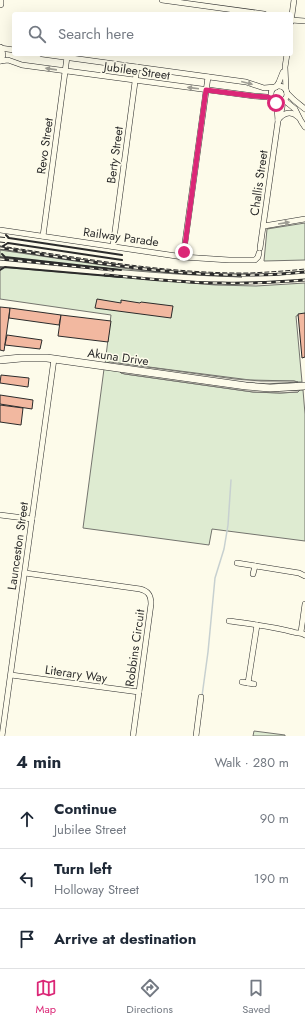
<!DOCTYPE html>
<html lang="en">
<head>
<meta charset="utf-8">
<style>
  body { margin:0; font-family:Jost,sans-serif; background:#f6f6f7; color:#1f2937 }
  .stop { position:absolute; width:12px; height:12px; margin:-9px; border:3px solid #db2777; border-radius:50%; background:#fff }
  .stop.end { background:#db2777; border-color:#fff; box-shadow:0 1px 4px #0008 }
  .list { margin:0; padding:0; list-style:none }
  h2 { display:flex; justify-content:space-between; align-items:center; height:52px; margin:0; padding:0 16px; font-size:17px }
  h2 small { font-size:13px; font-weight:400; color:#747a83 }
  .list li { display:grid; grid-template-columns:26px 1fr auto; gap:12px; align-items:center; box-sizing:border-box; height:60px; padding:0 16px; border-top:1px solid #e0e1e3 }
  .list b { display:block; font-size:15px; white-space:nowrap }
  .list p { margin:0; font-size:13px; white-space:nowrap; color:#747a83 }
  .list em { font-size:13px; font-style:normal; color:#747a83 }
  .icon { flex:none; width:22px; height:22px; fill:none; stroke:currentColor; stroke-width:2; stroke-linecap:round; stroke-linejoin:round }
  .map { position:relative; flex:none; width:305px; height:736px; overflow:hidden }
  .search { position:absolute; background:#fff; box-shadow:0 4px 16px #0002; left:12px; right:12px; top:12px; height:44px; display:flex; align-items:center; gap:10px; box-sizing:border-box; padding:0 14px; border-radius:4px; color:#747a83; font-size:15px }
  .sheet { height:232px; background:#fff }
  nav { display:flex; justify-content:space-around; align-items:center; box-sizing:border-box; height:56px; border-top:1px solid #e0e1e3; background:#fff; font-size:11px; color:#747a83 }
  nav a { display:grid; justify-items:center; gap:2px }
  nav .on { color:#db2777 }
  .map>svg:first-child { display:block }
</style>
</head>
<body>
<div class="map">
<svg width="305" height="736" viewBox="0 0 305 736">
  <rect width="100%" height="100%" fill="#fdfbea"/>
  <g fill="#deebd1" stroke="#74746e">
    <path d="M305 223V260L264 261 267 229Z"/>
    <path d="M0 250 136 270 170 273 242 277C161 275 80 266 0 257Z"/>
    <path d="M0 267 215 285 256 286 305 283V314L296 316 302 382H298L294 381 250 380 110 362 105 364 111 315 0 299Z"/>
    <path d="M104 369 119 371 121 373 125 374 253 392 280 393 298 392 300 390H303L305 414V541L212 529 209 545 83 528Z"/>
    <path d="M254 731 285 735V736H253Z"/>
  </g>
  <g fill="#eceadb" stroke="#74746e">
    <path d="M110 362 235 379 261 381H294L298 382 266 384 236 382 105 364 106 363Z"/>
    <path d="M119 371 274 391 300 390 298 392 280 393 253 392 125 374 121 373Z"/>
  </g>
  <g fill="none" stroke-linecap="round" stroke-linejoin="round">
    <path stroke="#c7d0d0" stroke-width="1.5" d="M202 696 208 652 215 578 224 549 228 525 231 480"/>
  </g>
  <g fill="#f2b8a0" stroke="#2b2b2b">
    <path d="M97 299 121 303V300L140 303 141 302 173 306 171 318 95 308Z"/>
    <path d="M0 307 10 308 4 351 0 350Z"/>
    <path d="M10 308 61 315 59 325 9 318Z"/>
    <path d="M305 313V357L302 358 298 314Z"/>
    <path d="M61 315 111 321 108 342 58 336Z"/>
    <path d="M7 335 42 340 40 349 5 345Z"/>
    <path d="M1 375 29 378 28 387 0 383Z"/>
    <path d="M0 395 33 400 32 409 0 404Z"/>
    <path d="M0 405 23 408 21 425 0 422Z"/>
  </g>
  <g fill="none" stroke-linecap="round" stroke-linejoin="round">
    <defs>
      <g id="street">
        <path d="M162 0 264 14"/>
        <path d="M291 20 305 21"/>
        <path d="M291 22 294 0"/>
        <path d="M0 48 14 50"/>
        <path d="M42 54 246 82 264 88 275 87"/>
        <path d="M0 61 8 60 22 65 254 96 267 97 273 99"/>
        <circle cx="279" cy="94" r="8"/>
        <path d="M276 87 279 82 283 72"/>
        <path d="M286 90 285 67 287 54"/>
        <path d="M287 93 294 100 305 109"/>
        <path d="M284 100 295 109 301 121 305 127"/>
        <path d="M280 116 282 108 283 100"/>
        <path d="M278 120C283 113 291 110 298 117"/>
        <path d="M264 226 305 219"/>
        <path d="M0 230 183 257 229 260H255L258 257 259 253"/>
        <path d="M43 236 67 57"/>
        <path d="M113 246 137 67"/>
        <path d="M260 248 278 121 277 107 274 100"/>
        <path d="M183 257 208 77"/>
        <path d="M0 515 32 519"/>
        <path d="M237 563 299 573 305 576"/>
        <path d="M25 573 140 589C148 591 151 595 151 604L133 736"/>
        <path d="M253 574 255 566"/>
        <path d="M229 621C250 624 272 626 293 632 298 634 301 632 305 635"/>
        <path d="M301 632 305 604"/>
        <path d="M11 675 139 692"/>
        <path d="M242 682 254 684"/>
        <path d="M248 683 257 625"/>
        <path d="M2 736 54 359"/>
        <path d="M196 736 201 697"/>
      </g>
      <g id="secondary">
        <path d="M0 4V0"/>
        <path d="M0 48 2 55 0 60"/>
        <path d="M0 360 21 358H47L246 386 270 388 305 386"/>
      </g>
    </defs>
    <use href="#street" stroke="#2b2b2b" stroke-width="6"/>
    <use href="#secondary" stroke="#2b2b2b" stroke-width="8"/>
    <use href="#street" stroke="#fdfbea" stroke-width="5"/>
    <use href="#secondary" stroke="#fdfbea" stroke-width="7"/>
    <defs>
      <g id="rail">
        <path d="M0 248C100 263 203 283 305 272"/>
        <path d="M0 259 113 270"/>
        <path d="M105 275C144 278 183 283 222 283 250 284 278 282 305 280"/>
      </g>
    </defs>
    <use href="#rail" stroke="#2b2b2b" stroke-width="3"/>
    <use href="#rail" stroke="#fdfbea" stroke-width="1.5" stroke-dasharray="4.5" stroke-linecap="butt"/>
    <g stroke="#2b2b2b" stroke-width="1" stroke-dasharray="5 2" stroke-linecap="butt">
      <path d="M0 237 9 238"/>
      <path d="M0 242 8 243"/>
      <path d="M0 246C82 258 168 274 250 273 269 272 287 271 305 269"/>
      <path d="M0 257H5"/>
      <path d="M0 267H5"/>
    </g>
    <g stroke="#2b2b2b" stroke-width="2">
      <path d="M6 235 9 238 122 255"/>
      <path d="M3 246 8 243 122 260"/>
      <path d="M2 254 5 257 121 270"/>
      <path d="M0 270 5 267 121 277"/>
    </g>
  </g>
  <defs><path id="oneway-solid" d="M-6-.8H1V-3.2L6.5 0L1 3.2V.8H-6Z"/></defs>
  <g fill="#9e9d94">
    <use href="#oneway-solid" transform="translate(51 69) rotate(-172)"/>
    <use href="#oneway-solid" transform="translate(247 83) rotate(14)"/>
    <use href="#oneway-solid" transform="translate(193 88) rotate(-173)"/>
    <use href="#oneway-solid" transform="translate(284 223) rotate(-9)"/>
  </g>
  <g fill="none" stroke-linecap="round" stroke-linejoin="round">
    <path stroke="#db2777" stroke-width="5" d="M184 252 206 90 254 96 268 97 273 99 276 103"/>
  </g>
  <g text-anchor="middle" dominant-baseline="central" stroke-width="3" stroke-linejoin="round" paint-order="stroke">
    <g font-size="12" fill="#2b2b2b" stroke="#fdfbea">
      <text transform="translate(137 71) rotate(8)">Jubilee Street</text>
      <text transform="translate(45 146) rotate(-82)">Revo Street</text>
      <text transform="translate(115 155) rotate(-82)">Berty Street</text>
      <text transform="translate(259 183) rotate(-82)">Challis Street</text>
      <text transform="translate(121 237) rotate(8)">Railway Parade</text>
      <text transform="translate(118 357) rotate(8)">Akuna Drive</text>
      <text transform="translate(18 546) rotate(-82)">Launceston Street</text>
      <text transform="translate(135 648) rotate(-82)">Robbins Circuit</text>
      <text transform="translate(76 674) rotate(8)">Literary Way</text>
    </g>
  </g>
</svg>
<div class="stop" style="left:276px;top:103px"></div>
<div class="stop end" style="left:184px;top:252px"></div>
<div class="search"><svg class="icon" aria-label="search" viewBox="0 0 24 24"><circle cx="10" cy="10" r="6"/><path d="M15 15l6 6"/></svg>Search here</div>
</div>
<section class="sheet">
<h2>4 min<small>Walk · 280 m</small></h2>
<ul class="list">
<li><svg class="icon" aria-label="ahead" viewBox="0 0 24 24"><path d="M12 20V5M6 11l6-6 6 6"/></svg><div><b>Continue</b><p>Jubilee Street</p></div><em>90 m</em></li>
<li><svg class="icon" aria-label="left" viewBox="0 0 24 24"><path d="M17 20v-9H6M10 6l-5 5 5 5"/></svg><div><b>Turn left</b><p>Holloway Street</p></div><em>190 m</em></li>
<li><svg class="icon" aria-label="arrive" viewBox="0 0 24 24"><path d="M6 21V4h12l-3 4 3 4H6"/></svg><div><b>Arrive at destination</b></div></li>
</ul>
</section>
<nav>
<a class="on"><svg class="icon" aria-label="map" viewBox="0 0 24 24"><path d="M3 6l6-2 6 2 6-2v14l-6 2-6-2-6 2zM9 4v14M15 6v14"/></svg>Map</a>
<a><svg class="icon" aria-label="directions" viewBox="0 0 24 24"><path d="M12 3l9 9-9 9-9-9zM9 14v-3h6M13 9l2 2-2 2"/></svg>Directions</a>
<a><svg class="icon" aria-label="saved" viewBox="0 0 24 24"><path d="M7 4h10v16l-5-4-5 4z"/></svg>Saved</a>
</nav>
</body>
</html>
